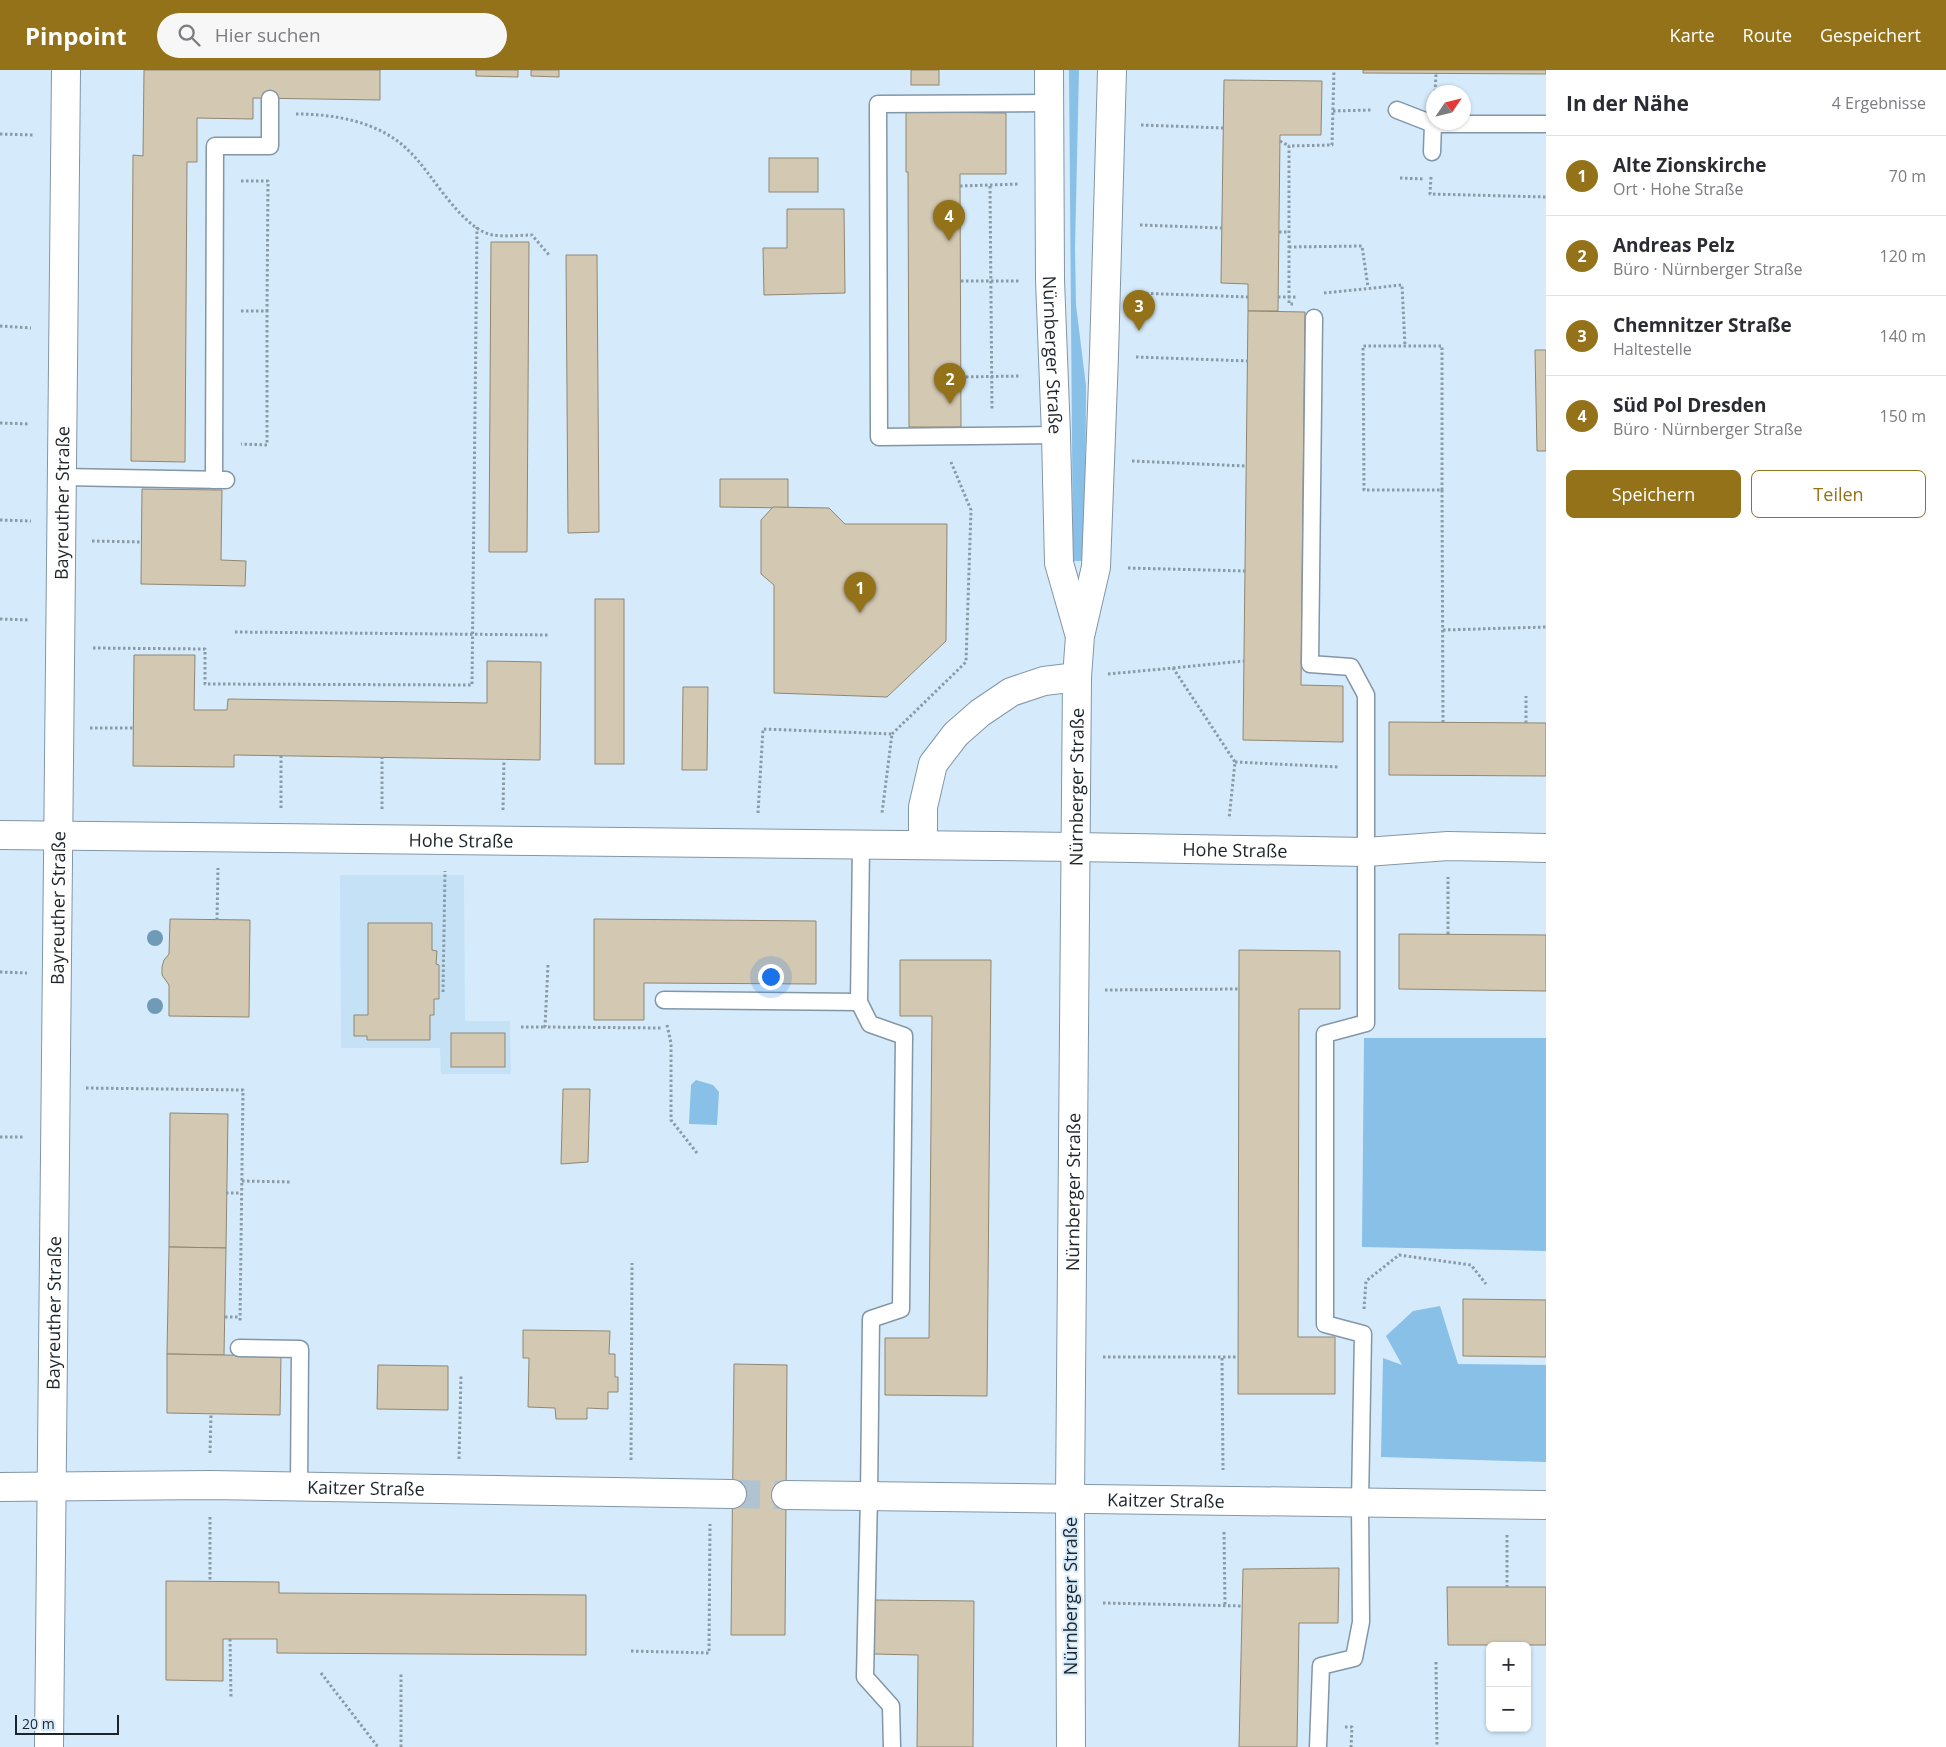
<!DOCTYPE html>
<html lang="de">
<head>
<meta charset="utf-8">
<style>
  body { margin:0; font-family:"Open Sans",sans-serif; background:#f7f7f7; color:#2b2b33 }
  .controls { position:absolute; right:15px; bottom:15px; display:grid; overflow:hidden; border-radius:8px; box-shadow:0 1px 4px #0004 }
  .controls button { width:45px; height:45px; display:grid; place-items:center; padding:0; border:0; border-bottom:1px solid #e1e1e2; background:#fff; color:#2b2b33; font:25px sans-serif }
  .compass { position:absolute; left:1426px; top:15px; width:45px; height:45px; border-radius:50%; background:#fff; box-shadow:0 1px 4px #0004; rotate:55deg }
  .scale { position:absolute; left:15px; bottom:12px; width:104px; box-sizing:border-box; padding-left:5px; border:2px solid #1d252b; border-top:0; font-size:14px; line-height:18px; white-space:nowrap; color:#1d252b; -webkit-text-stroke:4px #d5ebfb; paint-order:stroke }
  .you { position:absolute; left:770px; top:906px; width:18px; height:18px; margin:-12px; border:4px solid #fff; border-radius:50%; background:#1a73e8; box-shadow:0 0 0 8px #1a73e833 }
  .badge { display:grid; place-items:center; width:32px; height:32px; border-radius:50%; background:#937219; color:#fff; font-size:16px; font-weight:700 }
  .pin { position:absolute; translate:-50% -41px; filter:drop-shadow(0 1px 2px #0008) }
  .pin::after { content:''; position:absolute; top:26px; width:18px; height:15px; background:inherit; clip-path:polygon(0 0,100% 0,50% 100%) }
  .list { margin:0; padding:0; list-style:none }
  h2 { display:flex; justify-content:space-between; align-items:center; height:65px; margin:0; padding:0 20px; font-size:21px }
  h2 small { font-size:16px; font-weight:400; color:#7c7c81 }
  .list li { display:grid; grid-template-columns:32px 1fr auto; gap:15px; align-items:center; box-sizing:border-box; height:80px; padding:0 20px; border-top:1px solid #e1e1e2 }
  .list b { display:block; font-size:19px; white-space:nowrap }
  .list p { margin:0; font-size:16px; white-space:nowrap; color:#7c7c81 }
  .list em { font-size:16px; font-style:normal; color:#7c7c81 }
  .actions { display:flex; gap:10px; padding:15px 20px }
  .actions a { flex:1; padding:11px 0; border:1px solid #937219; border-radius:8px; text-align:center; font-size:18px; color:#937219 }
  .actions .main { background:#937219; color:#fff }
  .icon { flex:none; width:28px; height:28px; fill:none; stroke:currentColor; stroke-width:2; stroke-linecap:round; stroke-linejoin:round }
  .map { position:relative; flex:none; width:1546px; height:1677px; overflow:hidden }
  header { display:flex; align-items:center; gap:30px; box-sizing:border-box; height:70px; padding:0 25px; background:#937219; color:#fff }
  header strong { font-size:24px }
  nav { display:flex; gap:28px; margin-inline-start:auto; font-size:18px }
  .search { width:350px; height:45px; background:#f7f7f7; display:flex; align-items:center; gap:12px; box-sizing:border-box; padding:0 18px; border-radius:28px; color:#7c7c81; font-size:19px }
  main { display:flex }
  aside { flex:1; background:#fff }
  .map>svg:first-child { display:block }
</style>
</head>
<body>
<header>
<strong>Pinpoint</strong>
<div class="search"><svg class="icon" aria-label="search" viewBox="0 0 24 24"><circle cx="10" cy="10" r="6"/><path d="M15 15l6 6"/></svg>Hier suchen</div>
<nav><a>Karte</a><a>Route</a><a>Gespeichert</a></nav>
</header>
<main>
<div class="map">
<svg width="1546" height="1677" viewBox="0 0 1546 1677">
  <rect width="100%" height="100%" fill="#d5ebfb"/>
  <path fill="#c4e1f6" d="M340 805H464L465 951H510L511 1004H441L440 978H341Z"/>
  <g fill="#88c0e7">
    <path d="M1069 0H1079L1075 178 1076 235 1086 316 1085 491H1073Z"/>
    <path d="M1364 968H1546V1181L1362 1177Z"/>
    <path d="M696 1010 713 1015 719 1022 717 1055 689 1054 691 1015Z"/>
    <path d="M1440 1236 1458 1294 1546 1295V1392L1381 1387 1383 1288 1402 1295 1386 1266 1413 1241Z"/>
  </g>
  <g fill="#d3c8b2" stroke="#908772">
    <path d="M144 0H380V30L253 28V49L197 48V92H187L185 392 131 391 133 85 143 86Z"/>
    <path d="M476 0H518V7L476 6Z"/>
    <path d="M531 0H559V7L531 6Z"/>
    <rect x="911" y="0" width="28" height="15"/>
    <path d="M1363 0H1546V4L1363 3Z"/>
    <path d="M1224 10 1322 11 1321 65H1280L1278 241H1248V214L1221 213Z"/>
    <path d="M906 42 1006 43V104H960L961 357H909L908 102H906Z"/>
    <rect x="769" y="88" width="49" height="34"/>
    <path d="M787 139H844L845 223 764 225 763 178H787Z"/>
    <path d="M491 172H529L527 482H489Z"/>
    <path d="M566 185H597L599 462 568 463Z"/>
    <path d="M1248 241 1305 242 1301 615 1343 616V672L1243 670Z"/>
    <path d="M1535 280H1546V381H1537Z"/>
    <path d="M720 409H788V438L720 437Z"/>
    <path d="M142 419 222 420 221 490 246 491 245 516 141 514Z"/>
    <path d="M773 437 829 438 845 454H947L946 571 887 627 774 623V515L761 504V450Z"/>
    <rect x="595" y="529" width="29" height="165"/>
    <path d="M134 585H195L194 640H227L228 629 487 633V591L541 592 540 690 234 685V697L133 696Z"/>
    <path d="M683 617H708L707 700H682Z"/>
    <path d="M1389 652 1546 653V706L1389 705Z"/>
    <path d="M170 849 250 850 249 947 169 946V915L162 905V897L164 890 169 884Z"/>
    <path d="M594 849 816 851V914L644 913V950H594Z"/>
    <path d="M368 853H432V880L437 881 436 894 439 895V929H434V945H430V970H367V966H354V945H368Z"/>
    <path d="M1399 864 1546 865V921L1399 919Z"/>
    <path d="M1239 880 1340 881V939H1299L1298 1267H1335V1324H1238Z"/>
    <path d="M900 890H991L987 1326 885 1325V1268H929L932 946H900Z"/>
    <rect x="451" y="963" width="54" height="34"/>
    <path d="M563 1019H590L588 1092 561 1094Z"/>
    <path d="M170 1043 228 1044 226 1178 169 1177Z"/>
    <path d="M169 1177 226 1178 224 1285 167 1284Z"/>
    <path d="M1463 1229 1546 1230V1287L1463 1286Z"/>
    <path d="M523 1260 610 1261 609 1284H615V1307H618V1322H608V1339L587 1338V1349H556L555 1338 528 1337 529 1288H523Z"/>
    <path d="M167 1284 281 1286 280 1345 167 1343Z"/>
    <path d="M734 1294 787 1295 785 1565H731Z"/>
    <path d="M378 1295 448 1296V1340L377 1339Z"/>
    <path d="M1339 1498 1338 1553H1299L1297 1677H1239L1243 1499Z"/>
    <path d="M166 1511 279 1512V1523L586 1525V1585L277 1583V1569H223V1611L166 1610Z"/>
    <path d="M1447 1517H1546V1575H1448Z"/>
    <path d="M874 1530 974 1531 973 1677H917L918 1585 874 1584Z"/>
  </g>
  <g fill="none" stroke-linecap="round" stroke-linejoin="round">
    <path stroke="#b0c3d1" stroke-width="28" stroke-dasharray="28 14" stroke-linecap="butt" d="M732 1424 786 1425"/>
    <defs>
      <g id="service">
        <path d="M1049 33 878 34 879 367 1056 365"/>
        <path d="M1397 40 1433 54H1546"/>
        <path d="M1432 82 1433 54"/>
        <path d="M1314 248 1310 594 1351 597 1366 625V953L1325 964V1254L1363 1264 1360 1433 1361 1552 1354 1588 1321 1596 1318 1677"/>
        <path d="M62 407 226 410"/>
        <path d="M214 410 215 76H270V29"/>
        <path d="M861 775 859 932 870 954 904 966 901 1239 871 1249 869 1426 865 1607 891 1636 892 1677"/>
        <path d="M664 930 859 932"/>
        <path d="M239 1278 300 1279 299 1417"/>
      </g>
      <g id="minor">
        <path id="s1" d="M0 765 1075 777 1366 782 1448 776 1546 778"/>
        <path d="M923 775V737L933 694 956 664 980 643 1011 622 1044 611 1077 607"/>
        <path id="s2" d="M0 1417 210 1415 732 1424"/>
        <path id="s3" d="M786 1425 1546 1435"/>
        <path id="s4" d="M49 1677 66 0"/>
      </g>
      <g id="secondary">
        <path id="s5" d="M1049 0 1050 210 1056 365 1059 493 1079 563"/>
        <path id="s6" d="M1071 1677 1070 1429 1077 607 1080 566 1096 497 1104 285 1112 0"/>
      </g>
    </defs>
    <use href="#service" stroke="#8296a6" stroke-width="19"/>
    <use href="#minor" stroke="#8296a6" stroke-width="30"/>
    <use href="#secondary" stroke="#8296a6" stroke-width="30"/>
    <g stroke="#8a9ba7" stroke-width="3" stroke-dasharray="2.5 2.5" stroke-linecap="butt">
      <path d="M1435 22 1436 4"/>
      <path d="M1333 41 1372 40"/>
      <path d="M296 44C336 44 381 52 410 82 432 103 462 160 493 165 505 167 520 165 532 165L549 185"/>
      <path d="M1141 55 1223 58"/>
      <path d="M0 64 34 65"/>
      <path d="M1280 71 1289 76"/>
      <path d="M1431 107 1430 124 1546 127"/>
      <path d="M1400 108 1425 109"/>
      <path d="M241 111H268L267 241"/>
      <path d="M960 116 1019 114"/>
      <path d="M990 116 992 340"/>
      <path d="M1140 155 1222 158"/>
      <path d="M1279 162H1289"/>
      <path d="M1289 177 1362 176 1368 217"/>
      <path d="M961 211H1020"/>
      <path d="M1136 223 1248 227"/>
      <path d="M1324 223 1402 215 1405 276"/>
      <path d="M1278 227H1298"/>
      <path d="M1293 234H1289V76L1332 75 1334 0"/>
      <path d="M241 241H267V375L241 374"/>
      <path d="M0 256 31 258"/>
      <path d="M1136 287 1248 291"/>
      <path d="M961 307 1021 306"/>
      <path d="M0 353 30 354"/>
      <path d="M1132 391 1246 396"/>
      <path d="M1442 420V276H1363L1364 420H1442L1443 652"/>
      <path d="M0 450 31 451"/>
      <path d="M92 471 141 472"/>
      <path d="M1128 498 1245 501"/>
      <path d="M0 549 30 550"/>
      <path d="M1443 560 1546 557"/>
      <path d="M235 562 549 565"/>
      <path d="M93 578 205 579V614L472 615 477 157"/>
      <path d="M1173 598 1244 591"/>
      <path d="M1108 604 1173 598 1235 692 1229 749"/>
      <path d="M1526 653V626"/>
      <path d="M90 658H133"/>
      <path d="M892 664 966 592 971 440 951 392"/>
      <path d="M1235 692 1339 697"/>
      <path d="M281 738V686"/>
      <path d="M382 739V688"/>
      <path d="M503 740 504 689"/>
      <path d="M758 743 763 659 892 664 882 743"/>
      <path d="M217 850 218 798"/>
      <path d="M1448 864V807"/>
      <path d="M548 895 545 957 661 958"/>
      <path d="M0 902 27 903"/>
      <path d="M1105 920 1239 919"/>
      <path d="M443 922 445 801"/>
      <path d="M667 955 671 973V1050L697 1083"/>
      <path d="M521 957H545"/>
      <path d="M86 1018 243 1020 240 1252"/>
      <path d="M0 1067H24"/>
      <path d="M242 1111 291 1112"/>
      <path d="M226 1123H241"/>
      <path d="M1364 1239 1366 1211 1399 1185 1471 1195 1486 1214"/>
      <path d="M225 1247H240"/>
      <path d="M1103 1287H1238"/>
      <path d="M1222 1288 1223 1400"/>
      <path d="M210 1383 211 1344"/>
      <path d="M459 1389 461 1306"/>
      <path d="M631 1390 632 1193"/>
      <path d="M210 1447V1511"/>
      <path d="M1224 1462 1225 1536"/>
      <path d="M1507 1465V1517"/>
      <path d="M1103 1533 1242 1536"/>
      <path d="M230 1569 231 1628"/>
      <path d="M631 1581 709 1583 710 1454"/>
      <path d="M1436 1592 1437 1677"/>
      <path d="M321 1603 378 1677"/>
      <path d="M1345 1657H1352L1351 1677"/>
      <path d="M401 1677V1604"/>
    </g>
    <use href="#service" stroke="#fff" stroke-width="16"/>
    <use href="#minor" stroke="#fff" stroke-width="28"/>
    <use href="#secondary" stroke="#fff" stroke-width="28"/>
  </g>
  <g fill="#709bb7">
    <circle cx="155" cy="868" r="8"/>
    <circle cx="155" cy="936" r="8"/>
  </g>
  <g text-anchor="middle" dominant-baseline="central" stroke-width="4" stroke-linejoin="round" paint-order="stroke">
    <g font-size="18" fill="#1d252b" stroke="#d5ebfb">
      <text stroke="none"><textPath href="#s5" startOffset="285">Nürnberger Straße</textPath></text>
      <text stroke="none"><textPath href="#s4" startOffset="1244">Bayreuther Straße</textPath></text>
      <text stroke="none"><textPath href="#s6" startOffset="960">Nürnberger Straße</textPath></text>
      <text stroke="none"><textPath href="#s1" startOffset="461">Hohe Straße</textPath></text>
      <text stroke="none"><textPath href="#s1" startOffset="1235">Hohe Straße</textPath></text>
      <text stroke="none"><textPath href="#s4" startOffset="839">Bayreuther Straße</textPath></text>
      <text stroke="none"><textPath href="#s6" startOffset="555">Nürnberger Straße</textPath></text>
      <text stroke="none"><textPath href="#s4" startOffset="434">Bayreuther Straße</textPath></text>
      <text stroke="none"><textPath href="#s2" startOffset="366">Kaitzer Straße</textPath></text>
      <text stroke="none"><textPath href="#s3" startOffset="380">Kaitzer Straße</textPath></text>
      <text transform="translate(1070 1526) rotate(-90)">Nürnberger Straße</text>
    </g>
  </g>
</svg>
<div class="controls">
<button>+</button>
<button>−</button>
</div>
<svg class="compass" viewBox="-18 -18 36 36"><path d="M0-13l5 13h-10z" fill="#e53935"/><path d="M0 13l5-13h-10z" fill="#7c7c81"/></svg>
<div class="scale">20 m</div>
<div class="you"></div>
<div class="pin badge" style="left:860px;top:543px">1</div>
<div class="pin badge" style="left:950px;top:334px">2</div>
<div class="pin badge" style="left:1139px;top:261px">3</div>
<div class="pin badge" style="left:949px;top:171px">4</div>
</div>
<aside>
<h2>In der Nähe<small>4 Ergebnisse</small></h2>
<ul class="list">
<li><span class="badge">1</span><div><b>Alte Zionskirche</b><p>Ort · Hohe Straße</p></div><em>70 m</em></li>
<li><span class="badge">2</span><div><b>Andreas Pelz</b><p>Büro · Nürnberger Straße</p></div><em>120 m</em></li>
<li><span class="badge">3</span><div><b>Chemnitzer Straße</b><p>Haltestelle</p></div><em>140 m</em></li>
<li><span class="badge">4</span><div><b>Süd Pol Dresden</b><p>Büro · Nürnberger Straße</p></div><em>150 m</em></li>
</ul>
<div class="actions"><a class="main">Speichern</a><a>Teilen</a></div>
</aside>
</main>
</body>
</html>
